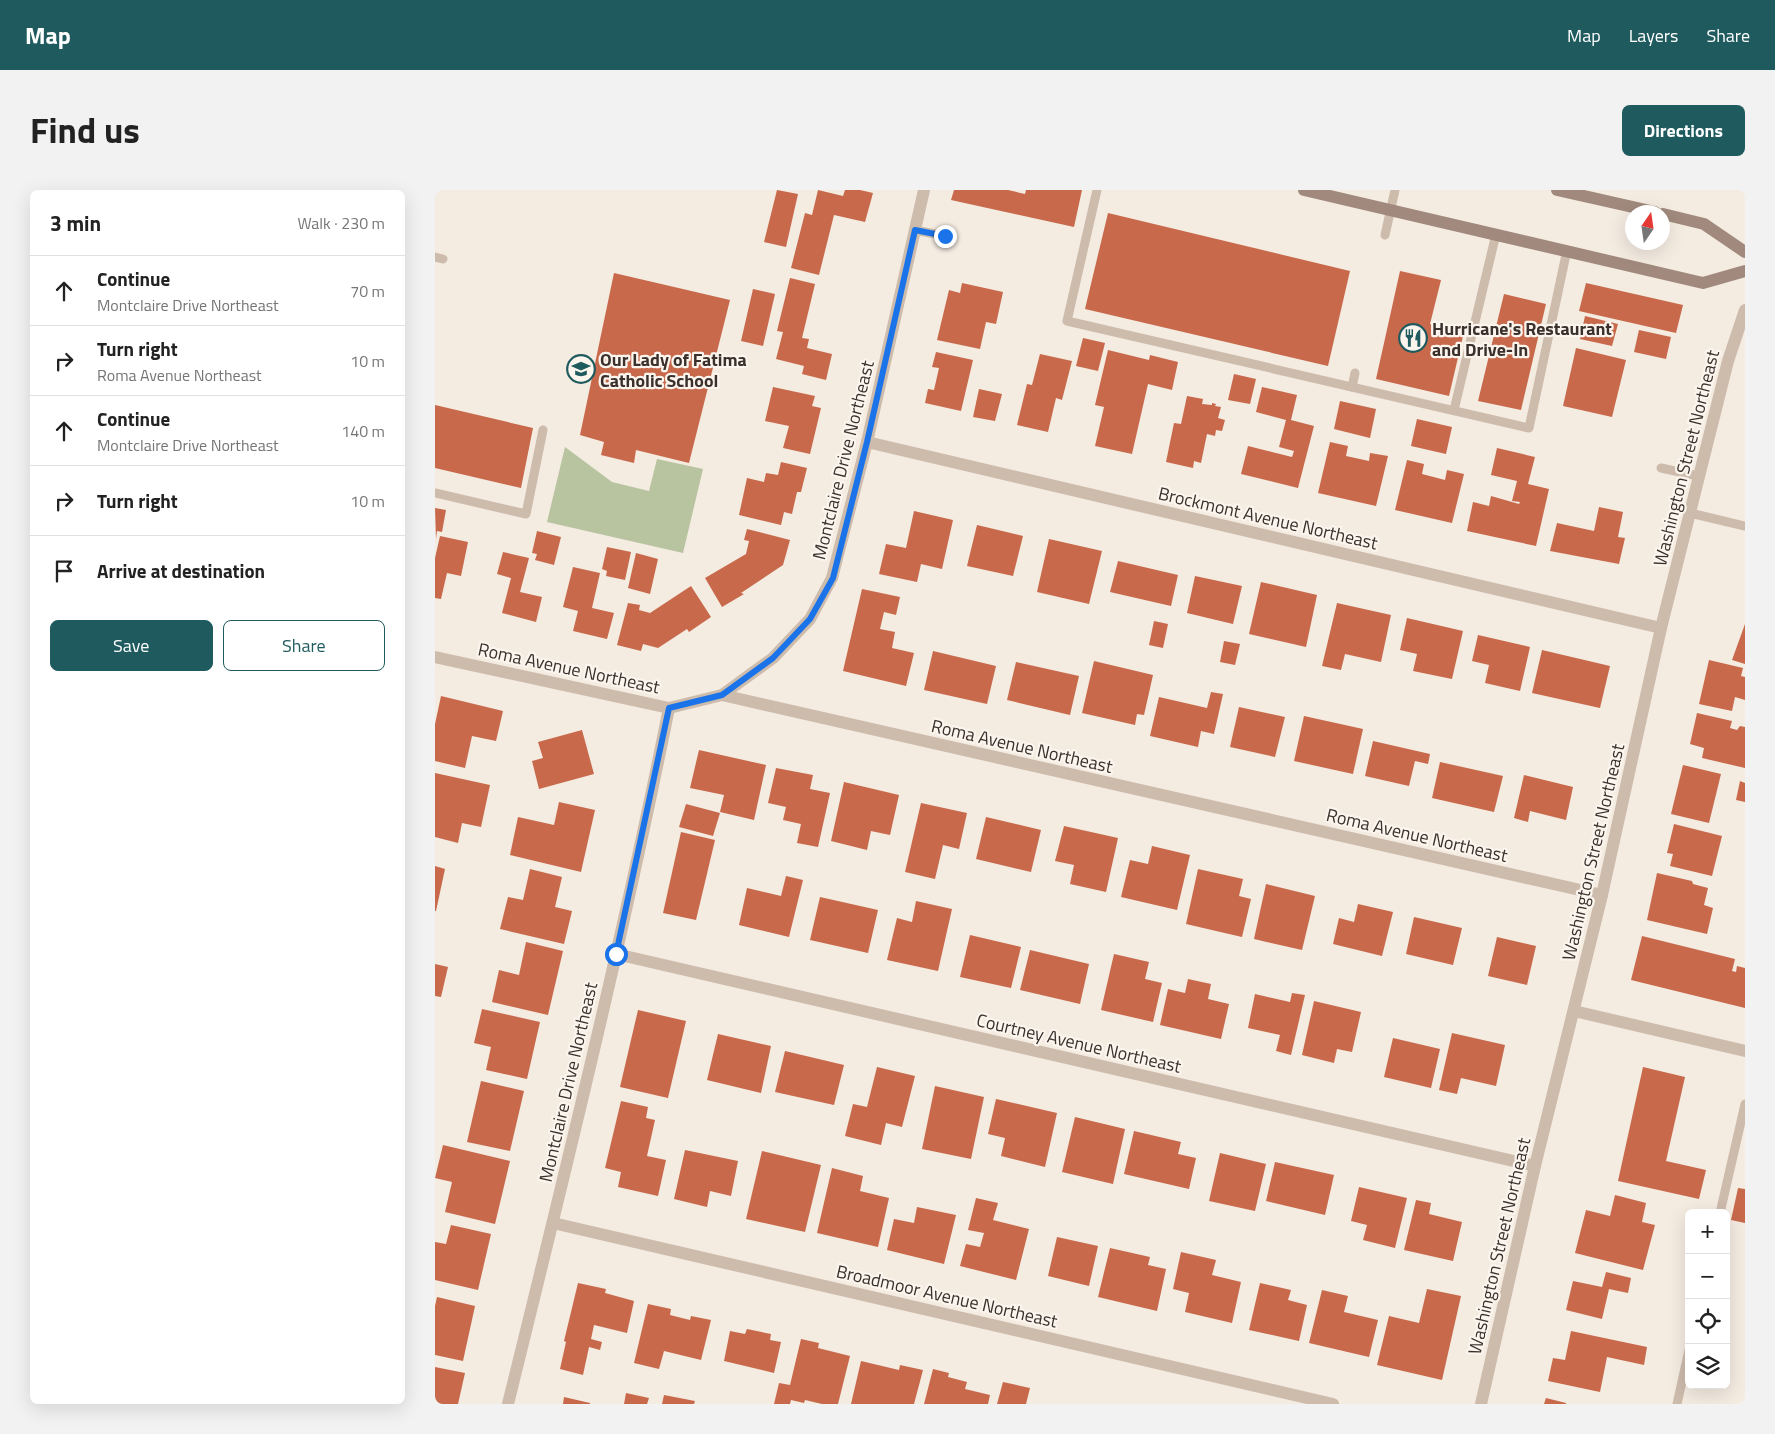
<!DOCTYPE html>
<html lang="en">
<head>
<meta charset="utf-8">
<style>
  body { margin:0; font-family:"Titillium Web",sans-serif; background:#f2f2f2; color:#222 }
  .controls { position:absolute; right:15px; bottom:15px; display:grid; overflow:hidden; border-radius:8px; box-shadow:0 5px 20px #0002 }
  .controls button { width:45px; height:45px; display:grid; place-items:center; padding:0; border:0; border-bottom:1px solid #e0e0e0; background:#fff; color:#222; font:25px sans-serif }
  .compass { position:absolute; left:1190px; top:15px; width:45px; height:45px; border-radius:50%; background:#fff; box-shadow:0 5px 20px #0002; rotate:13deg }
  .stop { position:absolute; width:15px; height:15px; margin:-11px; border:4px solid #1a73e8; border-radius:50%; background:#fff }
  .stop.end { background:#1a73e8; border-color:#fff; box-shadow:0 1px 5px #0008 }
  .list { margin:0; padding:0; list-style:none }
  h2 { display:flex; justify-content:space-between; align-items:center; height:65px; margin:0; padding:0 20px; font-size:21px }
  h2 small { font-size:16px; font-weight:400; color:#767676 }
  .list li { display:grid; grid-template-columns:32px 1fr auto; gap:15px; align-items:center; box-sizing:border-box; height:70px; padding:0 20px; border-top:1px solid #e0e0e0 }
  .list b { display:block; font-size:19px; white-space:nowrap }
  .list p { margin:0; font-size:16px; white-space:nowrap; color:#767676 }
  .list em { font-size:16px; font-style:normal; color:#767676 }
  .actions { display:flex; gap:10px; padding:15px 20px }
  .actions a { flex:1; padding:11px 0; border:1px solid #1f5a5e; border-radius:8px; text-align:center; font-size:18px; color:#1f5a5e }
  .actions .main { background:#1f5a5e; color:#fff }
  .icon { flex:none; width:28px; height:28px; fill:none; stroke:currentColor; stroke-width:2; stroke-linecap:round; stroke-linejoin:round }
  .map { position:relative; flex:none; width:1310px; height:1214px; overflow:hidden; border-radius:8px }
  header { display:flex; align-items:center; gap:30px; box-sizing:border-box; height:70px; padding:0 25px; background:#1f5a5e; color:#fff }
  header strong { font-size:24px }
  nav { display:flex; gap:28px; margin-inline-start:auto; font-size:18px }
  .intro { display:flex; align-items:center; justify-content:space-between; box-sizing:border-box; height:120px; padding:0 30px }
  h1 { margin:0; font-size:35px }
  .button { padding:12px 22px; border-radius:8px; background:#1f5a5e; color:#fff; font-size:18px; font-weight:700 }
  main { display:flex; gap:30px; padding:0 30px }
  aside { flex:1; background:#fff; border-radius:8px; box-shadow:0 5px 20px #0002 }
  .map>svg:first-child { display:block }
</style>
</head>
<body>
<header>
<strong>Map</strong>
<nav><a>Map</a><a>Layers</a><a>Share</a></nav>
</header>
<div class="intro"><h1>Find us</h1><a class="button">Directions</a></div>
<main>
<aside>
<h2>3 min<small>Walk · 230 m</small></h2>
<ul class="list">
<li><svg class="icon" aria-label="ahead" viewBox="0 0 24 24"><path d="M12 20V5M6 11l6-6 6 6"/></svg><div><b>Continue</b><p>Montclaire Drive Northeast</p></div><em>70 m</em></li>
<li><svg class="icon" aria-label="right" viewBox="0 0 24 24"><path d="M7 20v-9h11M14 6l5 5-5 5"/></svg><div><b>Turn right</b><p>Roma Avenue Northeast</p></div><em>10 m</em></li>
<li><svg class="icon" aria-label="ahead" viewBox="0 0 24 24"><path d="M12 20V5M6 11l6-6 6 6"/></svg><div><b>Continue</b><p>Montclaire Drive Northeast</p></div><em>140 m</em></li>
<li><svg class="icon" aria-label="right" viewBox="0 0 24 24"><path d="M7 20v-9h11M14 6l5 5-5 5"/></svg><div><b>Turn right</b></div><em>10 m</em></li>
<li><svg class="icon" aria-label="arrive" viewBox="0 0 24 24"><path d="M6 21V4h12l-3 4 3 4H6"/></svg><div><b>Arrive at destination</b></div></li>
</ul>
<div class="actions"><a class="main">Save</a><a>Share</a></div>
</aside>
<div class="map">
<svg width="1310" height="1214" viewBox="0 0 1310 1214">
  <rect width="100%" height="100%" fill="#f4ebe1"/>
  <path fill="#b8c4a0" d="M130 257 177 292 214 301 222 269 268 279 248 363 112 332Z"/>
  <g fill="#c8694b">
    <path d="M342 0 363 4 351 57 329 52Z"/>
    <path d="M383 0 408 6 410 0H425L438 3 430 32 399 25 384 85 356 78 370 23 377 25Z"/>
    <path d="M519 0H573L590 4 591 0H647L639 37 516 10Z"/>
    <path d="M673 23 915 81 893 176 650 119Z"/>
    <path d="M965 81 1006 90 995 134 1029 142 1014 206 941 189Z"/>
    <path d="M179 83 295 110 254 273 201 260 199 273 166 265 169 252 145 245Z"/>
    <path d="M355 88 380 94 367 148 374 149 372 158 397 164 391 190 367 184 369 176 341 169 348 142 342 141Z"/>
    <path d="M527 93 568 102 561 134 551 132 545 159 502 150 514 100 525 103Z"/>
    <path d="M1151 93 1248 115 1241 143 1144 121Z"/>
    <path d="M318 99 340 104 328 156 306 151Z"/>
    <path d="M1069 104 1111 114 1086 220 1043 211Z"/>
    <path d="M1150 126 1183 134 1177 156 1145 149Z"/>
    <path d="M1204 140 1236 147 1231 169 1199 162Z"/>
    <path d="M648 148 670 153 663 181 641 176Z"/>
    <path d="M1141 158 1191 170 1177 227 1128 216Z"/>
    <path d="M673 160 714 170 715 165 743 172 737 200 713 194 697 264 660 256 669 217 660 215Z"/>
    <path d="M501 162 538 170 526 221 490 213 493 199 499 200 504 178 497 177Z"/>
    <path d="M605 164 637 171 627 210 621 208 613 242 582 235 592 194 597 195Z"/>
    <path d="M799 184 821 189 815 214 793 210Z"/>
    <path d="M338 197 380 206 377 216 386 218 375 264 348 258 354 236 330 231Z"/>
    <path d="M827 197 862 205 856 230 879 236 863 298 806 284 813 256 857 267 859 261 844 257 851 230 821 222Z"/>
    <path d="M544 199 567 204 560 231 538 227Z"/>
    <path d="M752 206 768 209 767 214 777 215V213L781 214 780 216 786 217 783 228 790 230 787 241 781 240 780 246 772 244 766 273 759 271 758 278 731 272 739 233 746 234Z"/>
    <path d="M905 211 941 219 935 248 899 239Z"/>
    <path d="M0 215 98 238 86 298 0 278Z"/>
    <path d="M982 229 1017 237 1011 264 976 256Z"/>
    <path d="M895 252 913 256 911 266 934 271 935 263 953 266 941 316 883 303Z"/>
    <path d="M1062 258 1100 267 1093 294 1114 299 1101 356 1032 341 1038 312 1054 316 1056 306 1084 314 1085 312 1077 311 1082 291 1056 285Z"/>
    <path d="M972 270 989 274 987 284 1010 290 1012 280 1029 284 1017 333 960 320Z"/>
    <path d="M346 272 372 278 366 302H362L357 324 349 322 346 335 304 325 312 288 329 292 331 283 343 285Z"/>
    <path d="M1164 317 1188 322 1183 347 1190 348 1184 374 1115 361 1122 333 1159 341Z"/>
    <path d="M0 318 11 320 7 342 2 341 1 349Z"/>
    <path d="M479 321 518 330 507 379 486 374 482 392 444 384 451 354 471 358Z"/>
    <path d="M542 335 588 346 578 386 532 376Z"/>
    <path d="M312 339 355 350 348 375 306 403 309 404 287 417 270 388 311 364 314 351 309 350Z"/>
    <path d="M102 341 126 347 119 375 100 370 102 364 97 363Z"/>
    <path d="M5 346 33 352 26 386 12 383 6 409 0 408V368Z"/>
    <path d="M614 349 667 361 654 414 602 402Z"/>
    <path d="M172 357 196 362 190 390 171 386 172 381 167 379Z"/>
    <path d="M68 362 94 368 85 402 107 407 101 432 67 423 76 388 62 384Z"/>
    <path d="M201 363 223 369 215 404 193 398Z"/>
    <path d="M683 371 743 385 736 416 675 402Z"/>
    <path d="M138 377 165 383 157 418 179 423 172 449 138 441 143 421 128 417Z"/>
    <path d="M760 386 807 396 798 434 752 423Z"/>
    <path d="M826 392 882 405 871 457 814 444Z"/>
    <path d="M256 396 276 427 254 442 252 439 223 458 208 454 206 461 182 455 193 413 205 415 204 420 215 423Z"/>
    <path d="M427 399 465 407 461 425 449 422 445 439 460 442 457 458 479 463 471 496 408 481Z"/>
    <path d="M902 413 956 425 946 472 910 464 906 480 887 476Z"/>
    <path d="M972 428 1028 441 1017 489 978 481 982 464 965 460Z"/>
    <path d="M719 431 733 434 728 458 714 455Z"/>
    <path d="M1310 434V474L1297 470Z"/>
    <path d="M1043 445 1095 457 1085 501 1050 493 1054 475 1037 471Z"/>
    <path d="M789 451 805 454 800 475 785 472Z"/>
    <path d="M1107 460 1175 476 1165 518 1097 503Z"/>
    <path d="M498 461 561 476 552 514 489 500Z"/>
    <path d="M1274 470 1308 478 1306 486 1310 487V510L1300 507 1297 521 1264 514Z"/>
    <path d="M659 471 718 485 709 525 702 524 700 535 647 523Z"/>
    <path d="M581 472 644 486 635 525 572 510Z"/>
    <path d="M776 502 788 504 779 544 766 541 763 557 715 546 724 507 772 518Z"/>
    <path d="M6 506 68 521 61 551 37 546 30 578 0 571V534Z"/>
    <path d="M804 517 850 527 840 567 795 557Z"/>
    <path d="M1262 523 1297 531 1295 538 1302 540 1305 536 1310 537V578L1267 568 1269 558 1255 554Z"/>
    <path d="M869 526 928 539 918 584 859 571Z"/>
    <path d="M147 540 159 584 104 599 97 571 108 568 103 552Z"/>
    <path d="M938 551 995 564 993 574 980 571 974 596 930 586Z"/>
    <path d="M264 560 331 575 319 630 285 622 289 605 255 598Z"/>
    <path d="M1005 572 1068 586 1059 622 997 608Z"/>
    <path d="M1248 575 1286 584 1274 633 1236 624Z"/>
    <path d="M341 578 378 585 375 599 395 603 383 657 362 653 366 634 348 630 351 617 333 613Z"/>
    <path d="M0 583 55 595 46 637 27 633 23 653 0 647Z"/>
    <path d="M1089 585 1138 597 1131 630 1095 621 1093 632 1079 628Z"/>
    <path d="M1305 591 1310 593V612L1301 610Z"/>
    <path d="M409 592 464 605 455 645 436 641 432 660 396 651Z"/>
    <path d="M124 612 160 620 146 682 75 665 83 627 119 635Z"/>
    <path d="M486 613 532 623 524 659 508 655 500 689 470 682Z"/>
    <path d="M251 614 285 623 278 646 244 637Z"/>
    <path d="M551 627 606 640 596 682 541 669Z"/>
    <path d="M1239 634 1287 646 1277 686 1235 676 1238 664 1232 663Z"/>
    <path d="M629 636 683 648 671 702 635 694 639 675 620 671Z"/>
    <path d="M246 642 280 650 261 730 228 723Z"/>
    <path d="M717 656 755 665 742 720 686 707 695 670 713 674Z"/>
    <path d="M0 676 10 679 1 721H0Z"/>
    <path d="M95 679 127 687 120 717 137 721 129 754 65 739 73 707 88 710Z"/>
    <path d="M763 679 808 689 804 706 816 709 807 747 751 734Z"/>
    <path d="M1222 683 1257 691 1258 694 1273 698 1269 715 1278 718 1272 744 1212 730Z"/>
    <path d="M351 686 368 690 354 747 304 735 312 698 346 706Z"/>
    <path d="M831 694 880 706 867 760 819 749Z"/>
    <path d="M385 707 443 720 433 763 375 750Z"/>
    <path d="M481 711 517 719 503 781 452 770 462 728 477 732Z"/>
    <path d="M923 714 958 722 947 766 898 754 904 728 919 732Z"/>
    <path d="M979 727 1027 738 1018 775 971 764Z"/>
    <path d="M535 745 586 757 576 798 525 787Z"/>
    <path d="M1207 746 1300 769 1297 781 1301 782 1302 776 1310 778V818L1196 790Z"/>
    <path d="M1062 747 1101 756 1092 795 1053 786Z"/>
    <path d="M91 752 128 761 113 825 57 812 64 780 84 785Z"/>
    <path d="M595 760 654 774 645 814 585 800Z"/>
    <path d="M679 764 714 772 710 789 727 793 718 832 666 820Z"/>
    <path d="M0 774 13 777 6 807 0 806Z"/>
    <path d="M753 789 776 794 773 809 794 814 786 849 725 835 733 799 750 803Z"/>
    <path d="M857 803 870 805 856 865 841 861 845 845 813 838 820 804 855 812Z"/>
    <path d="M879 811 926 822 917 862 902 859 899 873 867 865Z"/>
    <path d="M47 819 105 832 92 889 51 880 56 857 39 853Z"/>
    <path d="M203 820 251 831 233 908 185 897Z"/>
    <path d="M1017 843 1070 855 1061 896 1026 888 1022 904 1004 900Z"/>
    <path d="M283 844 336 856 326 903 272 890Z"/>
    <path d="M958 848 1005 859 996 898 949 887Z"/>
    <path d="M350 861 409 875 399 915 340 902Z"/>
    <path d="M442 877 480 886 467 937 451 933 446 955 410 946 418 914 432 917Z"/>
    <path d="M1208 877 1250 887 1231 971 1271 980 1264 1009 1183 991Z"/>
    <path d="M46 891 89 901 75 961 32 952Z"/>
    <path d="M500 896 549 907 536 969 487 959Z"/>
    <path d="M561 909 622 923 610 977 566 966 570 948 553 944Z"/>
    <path d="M186 911 213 917 211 928 220 930 212 966 231 970 223 1006 183 997 186 982 170 978Z"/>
    <path d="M640 927 690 939 678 994 627 982Z"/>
    <path d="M699 941 746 952 743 964 761 968 754 999 689 984Z"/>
    <path d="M8 955 75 971 60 1034 10 1022 17 992 0 988Z"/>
    <path d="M250 960 303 971 296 1006 275 1001 272 1017 239 1009Z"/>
    <path d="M327 961 386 975 370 1042 311 1029Z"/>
    <path d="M785 963 831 974 820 1021 774 1011Z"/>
    <path d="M840 972 899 985 890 1025 831 1011Z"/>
    <path d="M397 978 428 986 425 1001 454 1008 443 1057 382 1043Z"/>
    <path d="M924 997 972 1008 960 1058 928 1050 932 1035 916 1031Z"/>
    <path d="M1303 998 1310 999V1033L1296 1030Z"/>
    <path d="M1180 1005 1211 1013 1207 1032 1220 1035 1208 1080 1140 1063 1151 1020 1175 1026Z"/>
    <path d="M541 1008 563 1013 558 1030 594 1039 581 1090 525 1076 531 1054 545 1057 549 1043 533 1040Z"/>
    <path d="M981 1010 996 1013 994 1024 1027 1032 1018 1071 969 1060Z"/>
    <path d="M482 1017 521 1025 509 1074 452 1060 459 1029 479 1033Z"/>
    <path d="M16 1035 56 1044 43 1100 0 1090V1052L11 1054Z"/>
    <path d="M622 1047 663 1056 654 1096 613 1086Z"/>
    <path d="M675 1058 715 1067 713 1075 731 1079 722 1121 663 1107Z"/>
    <path d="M746 1062 781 1070 777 1085 806 1092 797 1133 750 1122 754 1103 738 1099Z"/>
    <path d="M1171 1082 1196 1088 1193 1103 1174 1099 1167 1129 1131 1120 1138 1091 1167 1097Z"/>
    <path d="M143 1093 171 1099 170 1103 199 1111 192 1143 159 1135 156 1149 167 1152 165 1160 154 1157 148 1185 125 1179 131 1152 129 1151Z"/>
    <path d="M825 1093 856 1100 853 1110 872 1115 864 1151 814 1140Z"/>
    <path d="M992 1099 1026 1106 1007 1190 942 1175 954 1126 984 1133Z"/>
    <path d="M887 1100 913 1106 909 1122 943 1130 934 1167 874 1153Z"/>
    <path d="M2 1107 40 1116 28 1171 0 1165V1116Z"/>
    <path d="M213 1114 236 1119 235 1125 255 1130 256 1126 276 1130 266 1170 229 1161 224 1179 199 1173Z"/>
    <path d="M312 1139 336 1144 335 1150 346 1152 339 1183 289 1171 295 1141 310 1144Z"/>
    <path d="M1136 1141 1212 1157 1209 1175 1172 1167 1165 1202 1113 1191 1118 1168 1130 1170Z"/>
    <path d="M366 1149 384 1153 383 1158 415 1166 403 1214H387L370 1210 369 1213 356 1210 355 1214H339L344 1193 355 1195Z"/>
    <path d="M426 1171 464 1180 465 1175 488 1180 479 1214H416Z"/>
    <path d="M0 1177 30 1183 23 1214H0Z"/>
    <path d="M498 1179 514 1183 513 1187 532 1192 530 1199 555 1205 553 1214H489Z"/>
    <path d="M568 1192 595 1198 591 1214H562Z"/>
    <path d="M191 1203 214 1208 212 1214H189Z"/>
    <path d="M229 1205 260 1211 259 1214H227Z"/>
    <path d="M129 1207 155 1213V1214H128Z"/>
    <path d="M1111 1208 1131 1213V1214H1109Z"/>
  </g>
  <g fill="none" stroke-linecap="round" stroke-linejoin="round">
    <g stroke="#cdbbac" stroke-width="9">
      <path d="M662 0 632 131 1094 238 1132 60"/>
      <path d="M480 40 510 46"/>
      <path d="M950 45 960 0"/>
      <path d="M0 67 8 69"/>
      <path d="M917 197 920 183"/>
      <path d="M1019 220 1061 44"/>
      <path d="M1226 278 1263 286"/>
      <path d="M0 303 91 324 108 240"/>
      <path d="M1255 323 1310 336"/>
      <path d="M1285 1023 1310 914"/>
      <path d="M1242 1214 1254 1160"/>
    </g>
    <g stroke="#cdbbac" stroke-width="12">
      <path d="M432 252 1226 438"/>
      <path d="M0 467 234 518 287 505 1167 705"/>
      <path d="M287 505 338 468 375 429 397 388 432 252 489 0"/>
      <path d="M181 764 1100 976"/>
      <path d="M1139 821 1310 861"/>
      <path d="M118 1033 898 1214"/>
      <path d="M73 1214C130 983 187 752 234 518"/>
    </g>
    <path stroke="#cdbbac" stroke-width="12" d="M1046 1214 1100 976 1167 705 1226 438 1293 171 1310 120"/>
    <g stroke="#a18a7d" stroke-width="12">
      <path d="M869 0 1268 93 1310 81"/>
      <path d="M1122 0 1220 22"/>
      <path d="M1228 24 1269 34 1310 62"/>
    </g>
  </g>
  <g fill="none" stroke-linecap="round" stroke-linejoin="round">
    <path stroke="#1a73e8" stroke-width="6" d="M181 764 234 518 287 505 338 468 375 429 398 388 432 252 480 40 510 46"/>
  </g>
  <defs>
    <symbol id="restaurant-ring" viewBox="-11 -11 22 22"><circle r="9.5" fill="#fbf5ee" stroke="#1f5a5e" stroke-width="1.5"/><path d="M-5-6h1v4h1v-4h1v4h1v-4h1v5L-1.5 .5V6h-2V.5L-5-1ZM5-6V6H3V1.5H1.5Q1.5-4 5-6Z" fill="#1f5a5e"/></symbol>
    <symbol id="school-ring" viewBox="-11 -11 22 22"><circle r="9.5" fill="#fbf5ee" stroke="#1f5a5e" stroke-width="1.5"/><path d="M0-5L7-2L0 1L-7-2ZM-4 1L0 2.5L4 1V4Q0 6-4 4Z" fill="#1f5a5e"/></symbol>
  </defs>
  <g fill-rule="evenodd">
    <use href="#restaurant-ring" x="962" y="132" width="32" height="32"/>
    <use href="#school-ring" x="130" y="163" width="32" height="32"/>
  </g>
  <g text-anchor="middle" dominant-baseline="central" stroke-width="4.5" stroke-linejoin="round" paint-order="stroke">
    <g font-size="18" font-weight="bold" fill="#3b302b" stroke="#fbf5ee" text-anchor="start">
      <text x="997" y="138">Hurricane's Restaurant<tspan x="997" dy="21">and Drive-In</tspan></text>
      <text x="165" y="169">Our Lady of Fatima<tspan x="165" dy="21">Catholic School</tspan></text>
    </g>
    <g font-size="18" fill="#3b302b" stroke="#fbf5ee">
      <text transform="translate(1251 268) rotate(-76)">Washington Street Northeast</text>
      <text transform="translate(408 270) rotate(-76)">Montclaire Drive Northeast</text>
      <text transform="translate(833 328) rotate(13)">Brockmont Avenue Northeast</text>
      <text transform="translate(134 478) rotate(12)">Roma Avenue Northeast</text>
      <text transform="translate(587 556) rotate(13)">Roma Avenue Northeast</text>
      <text transform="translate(982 645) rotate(13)">Roma Avenue Northeast</text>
      <text transform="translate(1158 662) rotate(-77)">Washington Street Northeast</text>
      <text transform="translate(644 853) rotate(13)">Courtney Avenue Northeast</text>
      <text transform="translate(133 892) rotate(-77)">Montclaire Drive Northeast</text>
      <text transform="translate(1064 1056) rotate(-77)">Washington Street Northeast</text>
      <text transform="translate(512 1106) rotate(13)">Broadmoor Avenue Northeast</text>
    </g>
  </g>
</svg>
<div class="controls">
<button>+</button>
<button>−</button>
<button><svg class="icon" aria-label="locate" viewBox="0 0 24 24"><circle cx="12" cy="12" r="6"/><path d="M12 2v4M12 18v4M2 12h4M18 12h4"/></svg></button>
<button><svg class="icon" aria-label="layers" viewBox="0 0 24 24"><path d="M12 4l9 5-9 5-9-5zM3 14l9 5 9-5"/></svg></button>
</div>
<svg class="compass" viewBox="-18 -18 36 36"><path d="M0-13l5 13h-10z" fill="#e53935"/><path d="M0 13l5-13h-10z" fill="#767676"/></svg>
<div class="stop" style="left:181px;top:764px"></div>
<div class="stop end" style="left:510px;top:46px"></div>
</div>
</main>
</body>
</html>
